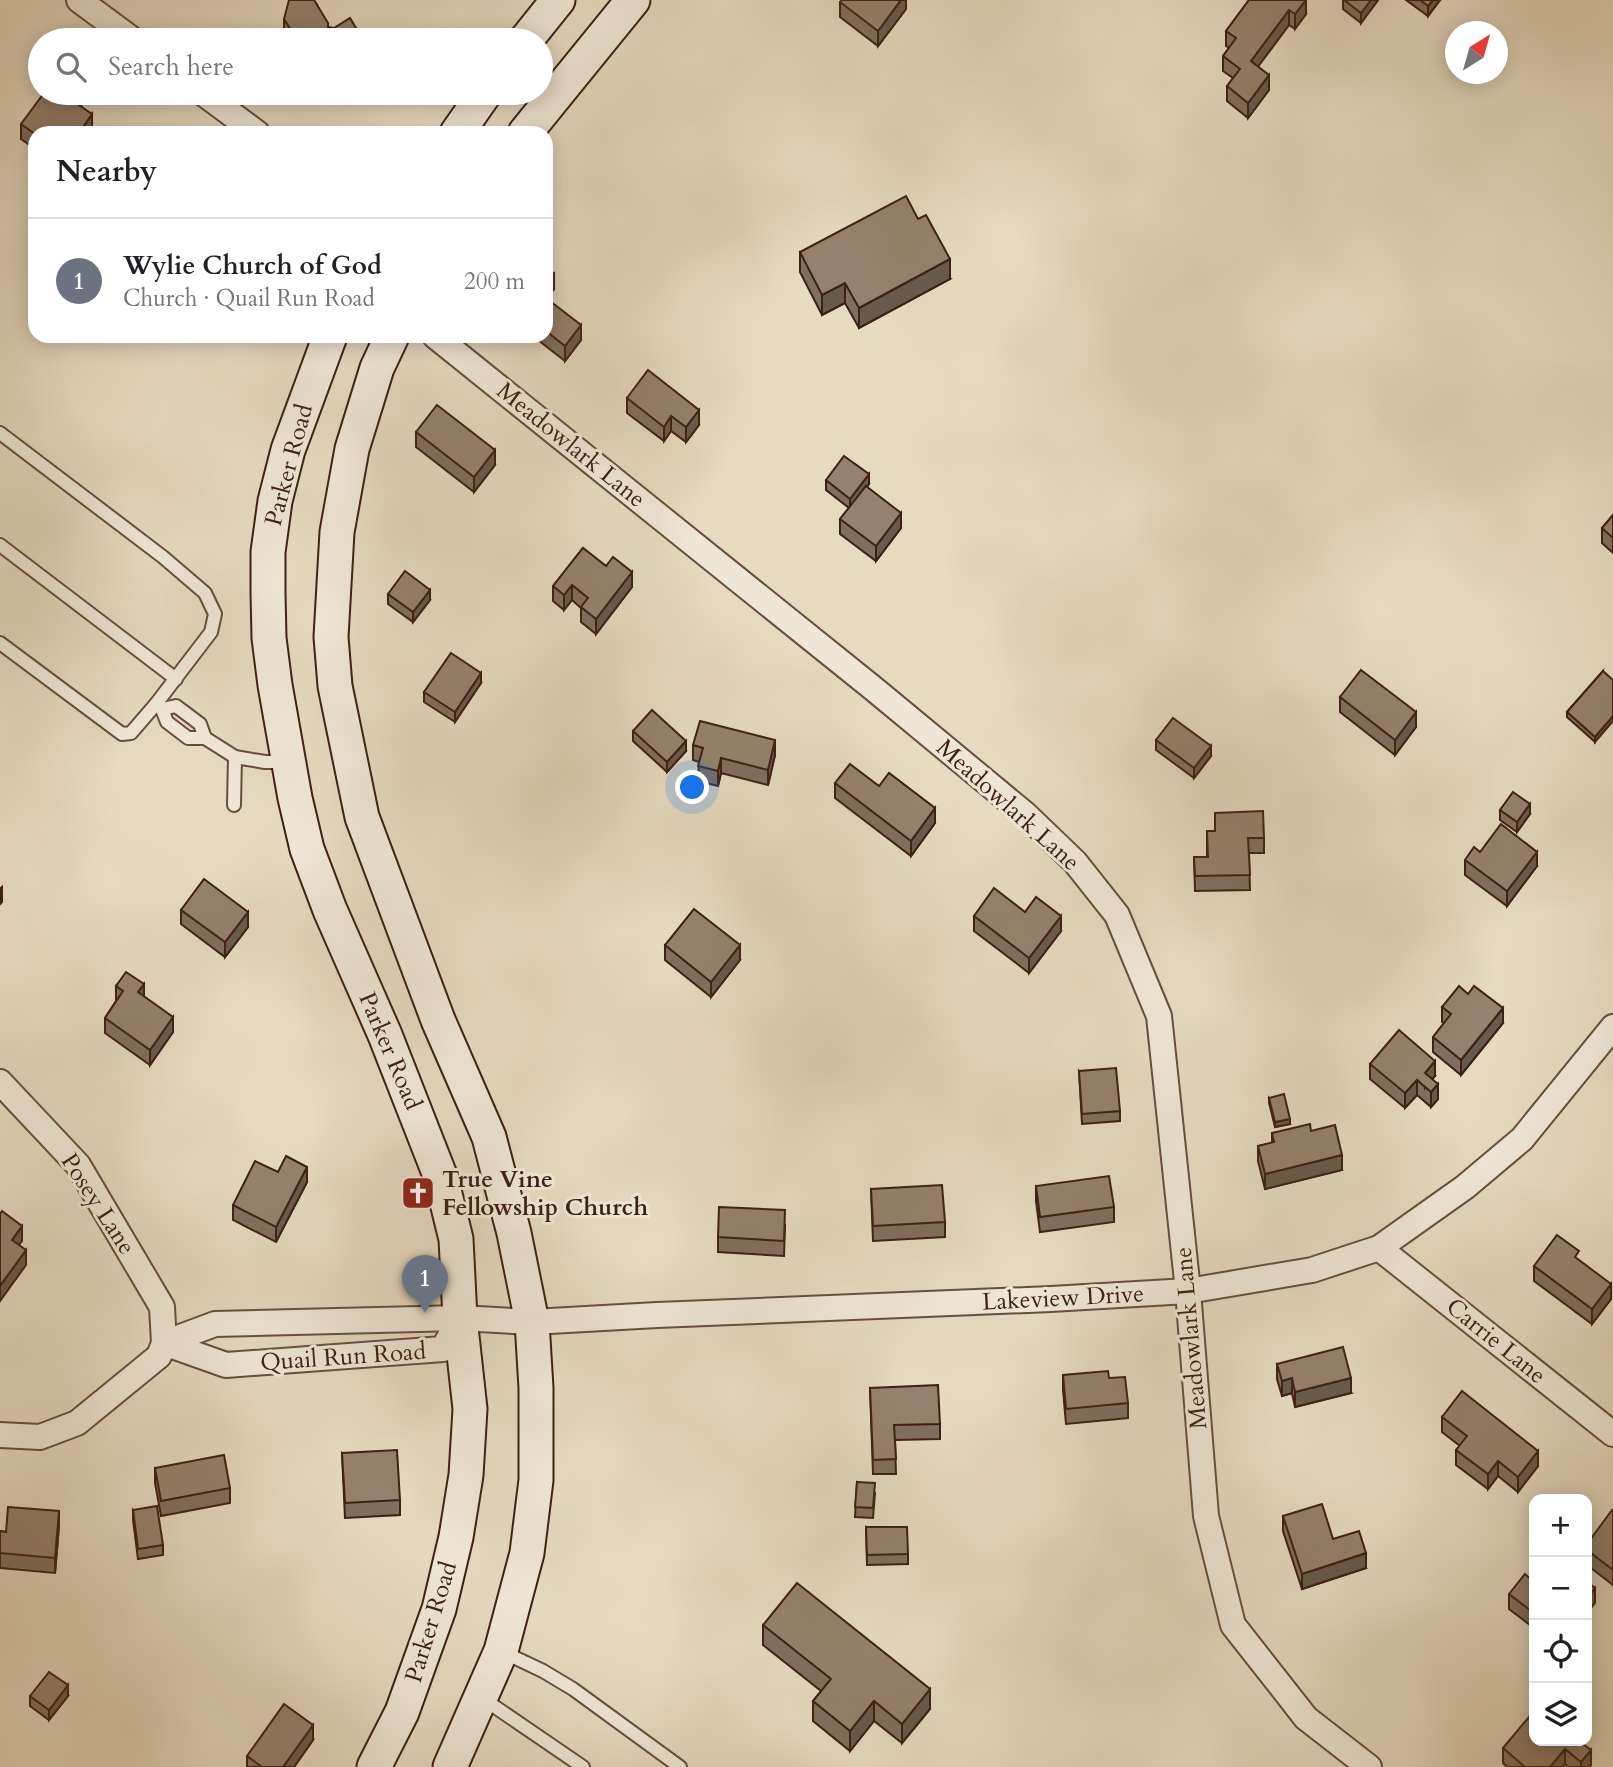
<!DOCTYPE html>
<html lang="en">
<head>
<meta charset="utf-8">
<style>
  body { margin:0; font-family:Cardo,serif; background:#f6f6f6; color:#202124 }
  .controls { position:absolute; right:21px; bottom:21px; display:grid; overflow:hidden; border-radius:14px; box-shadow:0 4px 18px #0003 }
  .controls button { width:63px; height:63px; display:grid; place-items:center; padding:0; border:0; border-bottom:2px solid #e0e0e0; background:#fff; color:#202124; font:35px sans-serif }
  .compass { position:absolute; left:1445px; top:21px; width:63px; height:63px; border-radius:50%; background:#fff; box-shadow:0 4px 18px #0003; rotate:37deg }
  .you { position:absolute; left:693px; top:788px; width:24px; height:24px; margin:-18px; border:5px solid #fff; border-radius:50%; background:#1a73e8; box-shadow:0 0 0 10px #1a73e833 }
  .badge { display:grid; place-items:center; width:46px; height:46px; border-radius:50%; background:#ea580c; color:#fff; font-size:23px; font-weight:700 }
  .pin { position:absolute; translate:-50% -58px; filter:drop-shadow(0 2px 4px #0008) }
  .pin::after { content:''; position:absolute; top:37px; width:24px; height:21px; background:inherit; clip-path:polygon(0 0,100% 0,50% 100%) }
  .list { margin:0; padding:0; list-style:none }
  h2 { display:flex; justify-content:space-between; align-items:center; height:91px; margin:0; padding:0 28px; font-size:30px }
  h2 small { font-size:23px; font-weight:400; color:#757577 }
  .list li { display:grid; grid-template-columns:46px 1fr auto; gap:21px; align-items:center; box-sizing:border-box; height:126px; padding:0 28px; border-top:2px solid #e0e0e0 }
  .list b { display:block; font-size:26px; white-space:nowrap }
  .list p { margin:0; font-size:23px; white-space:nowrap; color:#757577 }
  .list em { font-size:23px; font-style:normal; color:#757577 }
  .icon { flex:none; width:38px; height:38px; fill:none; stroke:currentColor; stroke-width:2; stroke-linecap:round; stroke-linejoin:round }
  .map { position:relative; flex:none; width:1613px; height:1767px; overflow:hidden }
  .search { position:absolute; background:#fff; box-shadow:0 4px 18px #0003; left:28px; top:28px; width:525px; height:77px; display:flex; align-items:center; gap:18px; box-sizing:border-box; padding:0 24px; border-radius:38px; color:#757577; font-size:26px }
  .panel { position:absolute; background:#fff; box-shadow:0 4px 18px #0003; left:28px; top:126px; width:525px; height:217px; border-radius:21px }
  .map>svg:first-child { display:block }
</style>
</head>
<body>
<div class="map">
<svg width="1613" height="1767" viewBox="0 0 1613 1767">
  <rect width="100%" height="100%" fill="#e6dac0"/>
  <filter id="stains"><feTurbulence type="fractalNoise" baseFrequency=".00286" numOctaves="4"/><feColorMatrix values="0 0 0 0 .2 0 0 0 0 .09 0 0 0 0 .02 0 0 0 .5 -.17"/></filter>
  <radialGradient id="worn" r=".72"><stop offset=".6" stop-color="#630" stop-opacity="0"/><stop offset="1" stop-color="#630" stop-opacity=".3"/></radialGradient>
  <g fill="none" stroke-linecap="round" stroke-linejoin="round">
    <defs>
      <g id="lane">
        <path d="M0 433 163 557 205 593 215 614 211 632 156 704 162 709 167 722 188 738H205L235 757 265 762H287"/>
        <path d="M0 545 176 679"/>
        <path d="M0 643 122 734 131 733 156 704"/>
        <path d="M162 709 176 706 200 724 205 738"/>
        <path d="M234 805 235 757"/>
        <path d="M501 1651 543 1671 573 1689 680 1767"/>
        <path d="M482 1698 583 1767"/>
      </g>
      <g id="street">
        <path d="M79 0 133 40"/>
        <path d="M203 93 257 133"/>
        <path d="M435 336 874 689 1025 814 1075 862 1117 915 1159 1016 1188 1291 1206 1516 1233 1625 1306 1718 1369 1767"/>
        <path d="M0 1082 78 1165 162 1307 164 1343 159 1356 77 1423 40 1437 0 1435"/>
        <path d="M1379 1248 1613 1434"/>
        <path d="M164 1343 215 1324 460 1318 532 1322 657 1315 1051 1299 1188 1291 1312 1270 1379 1248 1465 1187 1522 1139 1613 1027"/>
        <path d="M164 1343 226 1365 443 1349 460 1318"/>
      </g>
      <g id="secondary">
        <path d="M526 40 558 0"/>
        <path d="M457 133 485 93"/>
        <path d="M525 133 633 0"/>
        <path d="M330 336 288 450 275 501 268 552V593L269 638 275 685 295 798 307 849 330 910 385 1035 441 1178 456 1239 460 1318 470 1409 466 1475 456 1537 439 1609 402 1712 374 1767"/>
        <path d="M392 336 377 368 352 449 337 532 331 637 335 686 362 817 438 1020 489 1137 514 1233 532 1322 536 1388V1480L527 1553 501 1651 450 1767"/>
      </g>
    </defs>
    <use href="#lane" stroke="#684e3f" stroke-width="16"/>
    <use href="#street" stroke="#684e3f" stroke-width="28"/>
    <use href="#secondary" stroke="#3e2014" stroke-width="37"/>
    <use href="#lane" stroke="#efe7d6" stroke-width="12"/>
    <use href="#street" stroke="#efe7d6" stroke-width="24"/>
    <use href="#secondary" stroke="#efe7d6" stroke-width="33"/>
  </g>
  <g fill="#806f5e" stroke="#3e2014" stroke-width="2">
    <path d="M906 0V9L878 46 840 17V2Z"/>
    <path d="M1249 0 1306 14 1295 29 1289 25 1258 66 1269 90 1248 118 1227 101V86L1233 78 1223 71V56L1229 48 1226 46V31Z"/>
    <path d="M1343 0H1378L1361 23 1343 9Z"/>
    <path d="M1406 0H1440L1428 16Z"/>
    <path d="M316 3 328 27 362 40H288L284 34V19Z"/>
    <path d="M84 93V101L81 106 92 129 35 133V149L21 139V124Z"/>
    <path d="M800 252 950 279 859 328 845 303 822 315 800 272Z"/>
    <path d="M546 267 554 289 547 298 581 340 565 361 533 336H546Z"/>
    <path d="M627 398 699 425 686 442 671 431 664 441 627 413Z"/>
    <path d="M416 432 495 465 474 492 416 447Z"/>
    <path d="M826 480 869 484 867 487 901 528 876 561 840 534V519L849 508 826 490Z"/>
    <path d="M1613 515V553L1602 543V528Z"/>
    <path d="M583 548 632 587 596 634 581 622V608L572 600 564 610 553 601V586Z"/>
    <path d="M388 594 430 600 413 622 388 604Z"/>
    <path d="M1603 671 1595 742 1567 717V712Z"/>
    <path d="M481 683 455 722 424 702V692Z"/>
    <path d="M1340 697 1416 727 1395 755 1340 712Z"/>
    <path d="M633 731 686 751 667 772 633 741Z"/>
    <path d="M1156 740 1211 756 1194 778 1156 750Z"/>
    <path d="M693 745 775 755 768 785 721 773 718 786 698 781 699 762 693 760Z"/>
    <path d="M835 783 879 786 935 823 911 856 835 798Z"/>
    <path d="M1500 810 1530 814 1517 832 1500 820Z"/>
    <path d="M1207 831 1264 838V853H1249L1250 890 1195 891 1194 857H1207Z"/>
    <path d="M1480 852 1537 866 1507 906 1465 875V860Z"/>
    <path d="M181 910 248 927 225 957 181 924Z"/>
    <path d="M1025 912 1061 931 1029 973 974 931V916Z"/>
    <path d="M665 945 740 960 711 997 665 960Z"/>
    <path d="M116 986 144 996 173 1032 150 1065 105 1033V1018L116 1001Z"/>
    <path d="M1442 1007 1503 1023 1461 1075 1433 1052V1037L1444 1023 1442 1022Z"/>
    <path d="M1370 1064 1435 1076 1432 1079 1438 1099 1431 1107 1417 1095 1405 1108 1370 1079Z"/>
    <path d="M1079 1071 1120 1111V1121L1082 1124Z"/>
    <path d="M1269 1098 1290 1124 1275 1127 1269 1103Z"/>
    <path d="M1311 1131 1342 1170 1265 1189 1258 1161V1146L1272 1143V1133Z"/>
    <path d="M278 1172 307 1182 276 1242 233 1220V1205Z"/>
    <path d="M1036 1186 1114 1207V1222L1040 1232 1036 1201Z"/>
    <path d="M871 1189 945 1222V1237L873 1241Z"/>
    <path d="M785 1225 784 1256 718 1252V1237Z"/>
    <path d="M1579 1261 1611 1299 1592 1324 1534 1281V1266Z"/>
    <path d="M1277 1364 1351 1393 1295 1407 1292 1393 1282 1396 1277 1379Z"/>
    <path d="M1063 1375 1109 1378 1128 1403V1418L1066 1424 1063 1390Z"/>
    <path d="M870 1388 940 1424V1439L895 1440 896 1474H873Z"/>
    <path d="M1442 1417 1538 1466 1518 1492 1498 1476 1488 1489 1456 1465V1450L1460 1446 1442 1432Z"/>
    <path d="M342 1453 400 1500V1515L345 1518Z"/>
    <path d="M155 1468 230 1488V1503L161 1516 155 1483Z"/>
    <path d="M857 1482 875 1493 873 1518 855 1517Z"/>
    <path d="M133 1510 163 1545V1555L138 1559 133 1520Z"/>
    <path d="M1613 1511V1585L1587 1565V1544Z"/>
    <path d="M1283 1516 1333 1539 1366 1568 1302 1589 1283 1531Z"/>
    <path d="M59 1526 55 1573 0 1568V1531L6 1532Z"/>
    <path d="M866 1527 908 1554V1564L867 1565Z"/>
    <path d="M1534 1582V1628L1509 1609V1594Z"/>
    <path d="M763 1625 930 1709 902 1743 874 1721 850 1751 813 1721V1701L821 1691 763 1645Z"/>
    <path d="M30 1696H68L49 1720 30 1706Z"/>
    <path d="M313 1740 294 1767H247V1756Z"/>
    <path d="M1579 1741 1591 1765 1589 1767H1568L1565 1764 1563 1767H1507L1503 1763V1748Z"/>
  </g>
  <g fill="#685a4c" stroke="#3e2014" stroke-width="2">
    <path d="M901 0H906V9L878 46V31Z"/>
    <path d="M1306 0V14L1295 29V14Z"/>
    <path d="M1371 0H1378L1361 23V13Z"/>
    <path d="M1433 0H1440L1428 16V6Z"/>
    <path d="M1289 10V25L1251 76V61Z"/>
    <path d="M1269 75V90L1248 118V103Z"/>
    <path d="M79 93H84V101L73 115V101Z"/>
    <path d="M92 114V129L90 133H79Z"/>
    <path d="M950 259V279L859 328V308Z"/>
    <path d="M554 274V289L546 299V285Z"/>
    <path d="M845 283V303L822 315V295Z"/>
    <path d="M581 325V340L565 361V346Z"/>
    <path d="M699 410V425L686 442V427Z"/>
    <path d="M671 416V431L664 441V427Z"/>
    <path d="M495 450V465L474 492V477Z"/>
    <path d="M869 474V484L850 509V499Z"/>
    <path d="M901 513V528L876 561V546Z"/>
    <path d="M632 572V587L596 634V619Z"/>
    <path d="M572 585V600L564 610V595Z"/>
    <path d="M430 590V600L413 622V612Z"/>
    <path d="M481 673V683L455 722V712Z"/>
    <path d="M1416 712V727L1395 755V740Z"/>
    <path d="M1613 716V721L1595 742V737Z"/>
    <path d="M775 740V755L768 785V770Z"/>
    <path d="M686 741V751L667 772V762Z"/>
    <path d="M1211 746V756L1194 778V768Z"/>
    <path d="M721 758V773L718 786V771Z"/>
    <path d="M1530 804V814L1517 832V822Z"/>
    <path d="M935 808V823L911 856V841Z"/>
    <path d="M1537 852V866L1507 906V891Z"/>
    <path d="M2 887V902L0 904V889Z"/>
    <path d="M248 912V927L225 957V942Z"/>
    <path d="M1061 916V931L1029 973V958Z"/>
    <path d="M740 945V960L711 997V982Z"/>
    <path d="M144 984V999L138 992Z"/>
    <path d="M1503 1008V1023L1461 1075V1060Z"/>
    <path d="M173 1017V1032L150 1065V1050Z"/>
    <path d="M1435 1061V1076L1425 1088V1073Z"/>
    <path d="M1417 1080V1095L1405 1108V1093Z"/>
    <path d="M1438 1084V1099L1431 1107V1092Z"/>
    <path d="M1290 1119V1124L1275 1127V1122Z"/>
    <path d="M1342 1155V1170L1265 1189V1174Z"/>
    <path d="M307 1167V1182L276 1242V1227Z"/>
    <path d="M22 1226V1241L12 1255V1240Z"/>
    <path d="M26 1250V1265L0 1301V1286Z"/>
    <path d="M1611 1284V1299L1592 1324V1309Z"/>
    <path d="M1292 1378V1393L1282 1396V1381Z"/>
    <path d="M1351 1378V1393L1295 1407V1392Z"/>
    <path d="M1538 1451V1466L1518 1492V1477Z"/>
    <path d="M1498 1461V1476L1488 1489V1474Z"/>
    <path d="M59 1511V1526L55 1573V1558Z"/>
    <path d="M1366 1553V1568L1302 1589V1574Z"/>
    <path d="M1595 1588V1603L1587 1613V1598Z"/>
    <path d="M68 1685V1696L49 1720V1710Z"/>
    <path d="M930 1689V1709L902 1743V1724Z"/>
    <path d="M874 1701V1721L850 1751V1731Z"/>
    <path d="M313 1725V1740L294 1767H283Z"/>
    <path d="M1565 1749V1764L1563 1767H1550Z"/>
    <path d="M1591 1750V1765L1589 1767H1581V1762Z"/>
  </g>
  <g fill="#95816d" stroke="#3e2014" stroke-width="2">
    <path d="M289 0H314L328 23V27L334 28 350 18 362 38 358 40H297L284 19Z"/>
    <path d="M842 0H901L878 31 840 2Z"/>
    <path d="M1249 0H1306L1295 14 1289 10 1251 61 1269 75 1248 103 1227 86 1240 69 1223 56 1236 38 1226 31Z"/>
    <path d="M1344 0H1371L1361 13Z"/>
    <path d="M1420 0H1433L1428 6Z"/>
    <path d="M403 36 407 40H398Z"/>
    <path d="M44 93H79L73 101 92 114 79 133H35V134L21 124Z"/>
    <path d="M906 196 918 219 926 215 950 259 859 308 845 283 822 295 800 252Z"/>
    <path d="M546 267 554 274 546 285Z"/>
    <path d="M546 298 581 325 565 346 546 331Z"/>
    <path d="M648 370 699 410 686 427 671 416 664 427 627 398Z"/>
    <path d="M437 405 495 450 474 477 416 432Z"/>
    <path d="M844 456 869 474 850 499 826 480Z"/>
    <path d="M866 486 901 513 876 546 840 519Z"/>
    <path d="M1613 515V538L1602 528Z"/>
    <path d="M583 548 606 566 613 557 632 572 596 619 581 607 588 598 572 585 564 595 553 586Z"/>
    <path d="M405 571 430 590 413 612 388 594Z"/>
    <path d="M451 653 481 673 455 712 424 692Z"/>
    <path d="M1361 670 1416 712 1395 740 1340 697Z"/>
    <path d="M1603 671 1613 680V716L1595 737 1567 712Z"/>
    <path d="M652 710 686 741 667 762 633 731Z"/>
    <path d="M1173 718 1211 746 1194 768 1156 740Z"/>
    <path d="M700 721 775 740 768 770 721 758 718 771 698 766 703 748 693 745Z"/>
    <path d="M850 764 879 786 889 773 935 808 911 841 835 783Z"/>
    <path d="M1513 792 1530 804 1517 822 1500 810Z"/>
    <path d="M1263 811 1264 838H1248L1250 875 1195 876 1194 857H1208L1207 831H1215V813Z"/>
    <path d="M1501 824 1537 852 1507 891 1465 860 1474 847 1480 852Z"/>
    <path d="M204 879 248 912 225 942 181 910Z"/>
    <path d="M994 888 1025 912 1036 897 1061 916 1029 958 974 916Z"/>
    <path d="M694 909 740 945 711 982 665 945Z"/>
    <path d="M126 972 144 984 138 992 173 1017 150 1050 105 1018 123 991 116 986Z"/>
    <path d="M1459 986 1468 994 1474 986 1503 1008 1461 1060 1433 1037 1451 1014 1442 1007Z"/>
    <path d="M1399 1030 1435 1061 1425 1073 1438 1084 1431 1092 1417 1080 1405 1093 1370 1064Z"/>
    <path d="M1116 1068 1120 1111 1082 1114 1079 1071Z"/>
    <path d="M1284 1094 1290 1119 1275 1122 1269 1098Z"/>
    <path d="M1310 1124 1311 1131 1335 1125 1342 1155 1265 1174 1258 1146 1274 1142 1272 1133Z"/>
    <path d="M286 1156 307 1167 276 1227 233 1205 255 1161 278 1172Z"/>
    <path d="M1109 1176 1114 1207 1040 1217 1036 1186Z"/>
    <path d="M942 1185 945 1222 873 1226 871 1189Z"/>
    <path d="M719 1207 785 1210 784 1241 718 1237Z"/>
    <path d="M2 1211 22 1226 12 1240 26 1250 0 1286V1214Z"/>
    <path d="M1557 1235 1579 1251 1575 1257 1611 1284 1592 1309 1534 1266Z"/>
    <path d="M1343 1347 1351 1378 1295 1392 1292 1378 1282 1381 1277 1364Z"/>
    <path d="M1108 1371 1109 1378 1125 1377 1128 1403 1066 1409 1063 1375Z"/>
    <path d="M938 1385 940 1424 894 1425 896 1459 873 1460 870 1388Z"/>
    <path d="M1462 1391 1538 1451 1518 1477 1498 1461 1488 1474 1456 1450 1467 1436 1442 1417Z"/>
    <path d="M397 1450 400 1500 345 1503 342 1453Z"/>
    <path d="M224 1455 230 1488 161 1501 155 1468Z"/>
    <path d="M857 1482 875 1483 873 1508 855 1507Z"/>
    <path d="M1322 1504 1333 1539 1359 1531 1366 1553 1302 1574 1283 1516Z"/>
    <path d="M157 1506 163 1545 138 1549 133 1510Z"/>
    <path d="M8 1507 59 1511 55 1558 0 1553V1531L6 1532Z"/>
    <path d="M1612 1510 1613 1511V1570L1587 1550V1544Z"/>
    <path d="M866 1527H907L908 1554 867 1555Z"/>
    <path d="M1525 1574 1534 1582V1613L1509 1594Z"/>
    <path d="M1587 1582 1595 1588 1587 1598Z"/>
    <path d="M797 1583 930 1689 902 1724 874 1701 850 1731 813 1701 831 1679 763 1625Z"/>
    <path d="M49 1672 68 1685 49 1710 30 1696Z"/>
    <path d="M284 1704 313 1725 283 1767H262L247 1756Z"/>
    <path d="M1534 1711V1741H1579L1591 1750 1581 1762 1565 1749 1550 1767H1525L1503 1748Z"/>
  </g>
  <defs>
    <symbol id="church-square" viewBox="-11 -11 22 22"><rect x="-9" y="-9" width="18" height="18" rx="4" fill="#8f2418" stroke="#efe7d6"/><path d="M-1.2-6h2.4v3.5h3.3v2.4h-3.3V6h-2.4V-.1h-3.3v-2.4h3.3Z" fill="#fff"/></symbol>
  </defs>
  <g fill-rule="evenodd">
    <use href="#church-square" x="399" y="1174" width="38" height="38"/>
  </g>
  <g text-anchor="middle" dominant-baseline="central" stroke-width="6" stroke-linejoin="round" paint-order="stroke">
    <g font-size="24" fill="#3e2014" stroke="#efe7d6">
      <text transform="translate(571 445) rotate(39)">Meadowlark Lane</text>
      <text transform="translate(289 465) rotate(-75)">Parker Road</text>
      <text transform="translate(1008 805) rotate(42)">Meadowlark Lane</text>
      <text transform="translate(390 1051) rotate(67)">Parker Road</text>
      <text transform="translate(98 1204) rotate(57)">Posey Lane</text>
      <text transform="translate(1063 1298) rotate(-3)">Lakeview Drive</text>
      <text transform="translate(1191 1338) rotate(-95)">Meadowlark Lane</text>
      <text transform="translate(1496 1341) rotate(39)">Carrie Lane</text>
      <text transform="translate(343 1357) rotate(-4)">Quail Run Road</text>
      <text transform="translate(431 1622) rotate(-73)">Parker Road</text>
    </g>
    <g font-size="24" font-weight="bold" fill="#3e2014" stroke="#efe7d6" text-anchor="start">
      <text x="442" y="1179">True Vine<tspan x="442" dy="28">Fellowship Church</tspan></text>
    </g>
  </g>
  <rect width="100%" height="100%" filter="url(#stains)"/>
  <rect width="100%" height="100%" fill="url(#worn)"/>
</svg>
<div class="controls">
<button>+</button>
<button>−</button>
<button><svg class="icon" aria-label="locate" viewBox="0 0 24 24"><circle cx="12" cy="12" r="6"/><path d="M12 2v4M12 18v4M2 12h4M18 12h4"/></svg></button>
<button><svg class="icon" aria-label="layers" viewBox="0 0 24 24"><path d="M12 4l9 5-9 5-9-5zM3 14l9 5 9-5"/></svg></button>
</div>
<svg class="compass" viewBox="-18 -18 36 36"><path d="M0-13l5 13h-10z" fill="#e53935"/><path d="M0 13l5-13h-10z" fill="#757577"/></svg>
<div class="you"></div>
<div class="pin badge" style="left:425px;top:1313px;background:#6b7280">1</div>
<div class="search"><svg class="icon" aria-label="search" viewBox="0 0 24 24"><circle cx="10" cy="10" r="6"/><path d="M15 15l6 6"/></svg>Search here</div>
<section class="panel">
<h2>Nearby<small></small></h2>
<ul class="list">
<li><span class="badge" style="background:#6b7280">1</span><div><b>Wylie Church of God</b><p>Church · Quail Run Road</p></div><em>200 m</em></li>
</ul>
</section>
</div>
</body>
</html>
